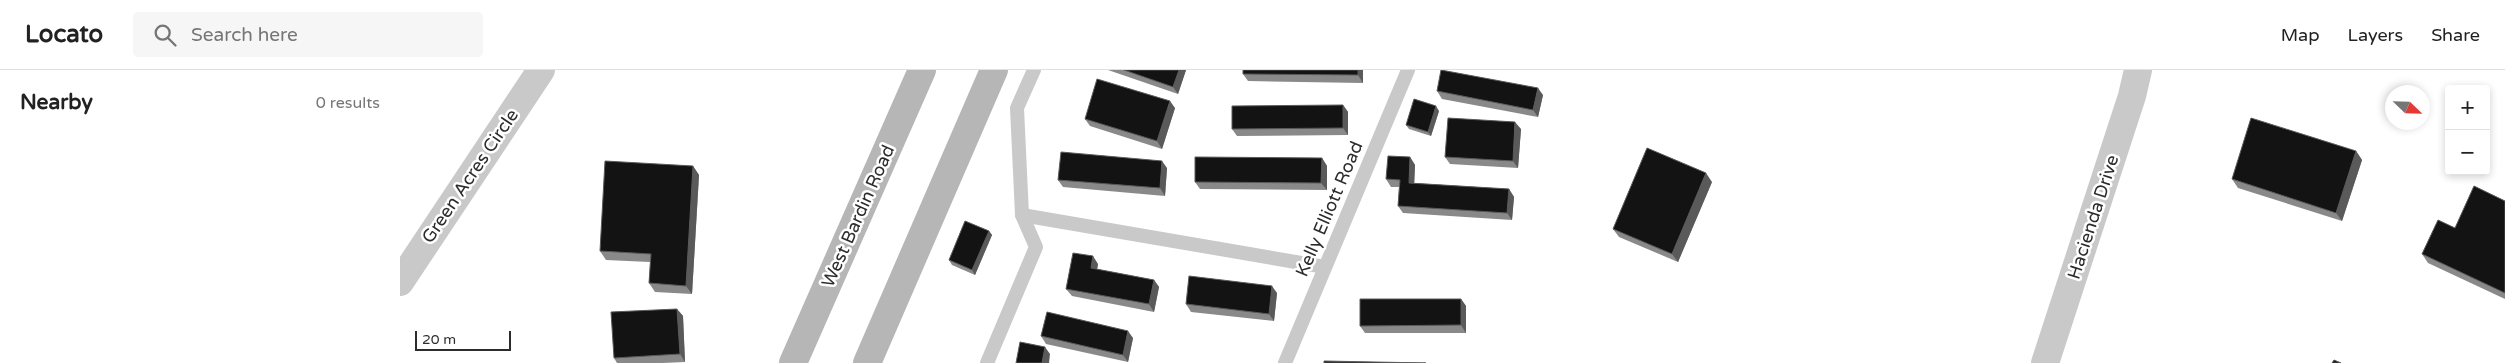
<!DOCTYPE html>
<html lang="en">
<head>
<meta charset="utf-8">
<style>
  body { margin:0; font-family:"Varela Round",sans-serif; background:#f6f6f6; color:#222 }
  .controls { position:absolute; right:15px; top:15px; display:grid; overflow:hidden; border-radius:5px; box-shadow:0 2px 8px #0003 }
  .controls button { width:45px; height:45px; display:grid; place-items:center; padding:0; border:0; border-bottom:1px solid #e0e0e0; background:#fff; color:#222; font:25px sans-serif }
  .compass { position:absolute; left:1985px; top:15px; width:45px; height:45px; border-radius:50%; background:#fff; box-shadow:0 2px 8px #0003; rotate:113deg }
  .scale { position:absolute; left:15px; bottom:12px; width:96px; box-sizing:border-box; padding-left:5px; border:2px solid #2c2c2c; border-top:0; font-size:14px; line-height:18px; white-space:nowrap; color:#2c2c2c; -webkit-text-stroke:4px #fff; paint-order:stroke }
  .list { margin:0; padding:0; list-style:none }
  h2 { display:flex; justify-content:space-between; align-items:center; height:65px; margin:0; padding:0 20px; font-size:21px }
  h2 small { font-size:16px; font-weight:400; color:#767676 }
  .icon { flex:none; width:28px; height:28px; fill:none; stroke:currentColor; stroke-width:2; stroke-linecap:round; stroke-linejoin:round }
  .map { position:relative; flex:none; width:2105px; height:293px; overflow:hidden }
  header { display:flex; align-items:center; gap:30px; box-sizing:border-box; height:70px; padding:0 25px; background:#fff; border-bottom:1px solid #e0e0e0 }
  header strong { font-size:24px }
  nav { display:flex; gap:28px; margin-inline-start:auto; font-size:18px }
  .search { width:350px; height:45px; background:#f6f6f6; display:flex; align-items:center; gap:12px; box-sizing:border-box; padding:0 18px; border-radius:5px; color:#767676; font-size:19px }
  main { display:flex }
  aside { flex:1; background:#fff }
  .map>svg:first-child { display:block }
</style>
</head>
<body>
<header>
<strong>Locato</strong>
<div class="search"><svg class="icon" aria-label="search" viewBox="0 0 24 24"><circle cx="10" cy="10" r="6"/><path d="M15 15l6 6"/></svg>Search here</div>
<nav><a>Map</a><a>Layers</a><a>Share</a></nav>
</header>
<main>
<aside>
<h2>Nearby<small>0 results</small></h2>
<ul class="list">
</ul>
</aside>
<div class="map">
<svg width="2105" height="293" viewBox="0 0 2105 293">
  <rect width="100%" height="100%" fill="#fff"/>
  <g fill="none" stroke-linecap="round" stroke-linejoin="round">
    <g stroke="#c9c9c9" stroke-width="14">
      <path d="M622 145 925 197"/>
      <path d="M587 293 636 177 622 145 617 38 634 0"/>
      <path d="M885 293 1008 0"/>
    </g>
    <g stroke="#c9c9c9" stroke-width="28">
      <path d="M0 212 141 0"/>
      <path d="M1645 293 1732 26 1738 0"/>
    </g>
    <g stroke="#b6b6b6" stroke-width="28">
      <path d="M393 293 522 0"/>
      <path d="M467 293 594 0"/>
    </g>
  </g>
  <g fill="#898989">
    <path d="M708 0H786L778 24Z"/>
    <path d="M843 0H963V13L848 11 843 4Z"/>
    <path d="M1037 21 1143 25 1138 47 1042 29Z"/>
    <path d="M943 35 948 42V65L837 66 832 59Z"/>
    <path d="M775 38 762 79 690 56 685 49Z"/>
    <path d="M1039 41 1031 66 1009 59 1006 55Z"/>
    <path d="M1121 59 1118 98 1050 94 1045 87Z"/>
    <path d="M1956 81 1962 90 1942 151 1838 118 1832 109Z"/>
    <path d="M1010 87 1015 95 1014 113 1109 119 1114 127 1112 150 1003 143 998 136 999 117H991L986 109Z"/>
    <path d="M922 88 927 96V120L800 119 795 112Z"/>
    <path d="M293 96 299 105 292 224 255 222 249 213 250 192 206 190 200 181Z"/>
    <path d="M767 98 765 126 663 117 658 110Z"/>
    <path d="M1312 112 1278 192 1219 167 1213 159Z"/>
    <path d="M2105 131V229L2028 193 2022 184 2055 158Z"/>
    <path d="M589 161 592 165 575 205 552 195 549 190Z"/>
    <path d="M698 194 697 199 754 210 759 217 754 242 672 226 666 219Z"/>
    <path d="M877 223 874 251 791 242 786 234Z"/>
    <path d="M1061 229 1066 236V263H965L960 256Z"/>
    <path d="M277 239 283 246 285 292 262 293H217L214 288Z"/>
    <path d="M641 266 733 268 728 292 646 274Z"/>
  </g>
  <g fill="#5a5a5a">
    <path d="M779 0H786L778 24 773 17Z"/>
    <path d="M958 0H963V13L958 5Z"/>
    <path d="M1138 18 1143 25 1138 47 1133 40Z"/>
    <path d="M770 31 775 38 762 79 757 71Z"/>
    <path d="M943 35 948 42V65L943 58Z"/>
    <path d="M1036 36 1039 41 1031 66 1028 62Z"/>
    <path d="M1115 52 1121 59 1118 98 1113 91Z"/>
    <path d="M1956 81 1962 90 1942 151 1936 143Z"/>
    <path d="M1010 87 1015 95 1014 120 1009 113Z"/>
    <path d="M922 88 927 96V120L921 113Z"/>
    <path d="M762 91 767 98 765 126 760 118Z"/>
    <path d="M293 96 299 105 292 224 286 216Z"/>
    <path d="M1306 103 1312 112 1278 192 1272 184Z"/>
    <path d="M1109 119 1114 127 1112 150 1107 143Z"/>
    <path d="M589 161 592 165 575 205 572 200Z"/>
    <path d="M693 186 698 194 696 206 691 198Z"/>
    <path d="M754 210 759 217 754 242 749 234Z"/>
    <path d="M872 216 877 223 874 251 869 244Z"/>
    <path d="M1061 229 1066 236V263L1061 255Z"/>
    <path d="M277 239 283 246 285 292 280 284Z"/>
    <path d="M728 261 733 268 728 292 723 285Z"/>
    <path d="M645 277 650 284 649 293H642Z"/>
  </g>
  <g fill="#131313" stroke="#5a5a5a">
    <path d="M724 0H779L773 17Z"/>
    <path d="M843 0H958V5L843 4Z"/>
    <path d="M1041 0 1138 18 1133 40 1037 21Z"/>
    <path d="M697 9 770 31 757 71 685 49Z"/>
    <path d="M1014 29 1036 36 1028 62 1006 55Z"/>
    <path d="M943 35V58L832 59V36Z"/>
    <path d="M1048 48 1115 52 1113 91 1045 87Z"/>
    <path d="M1851 48 1956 81 1936 143 1832 109Z"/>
    <path d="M1247 78 1306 103 1272 184 1213 159Z"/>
    <path d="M661 82 762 91 760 118 658 110Z"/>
    <path d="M988 86 1010 87 1009 113 1109 119 1107 143 998 136 1000 110 986 109Z"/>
    <path d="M795 87 922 88 921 113 795 112Z"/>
    <path d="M205 91 293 96 286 216 249 213 251 184 200 181Z"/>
    <path d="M2074 116 2105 131V223L2022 184 2038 150 2055 158Z"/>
    <path d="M565 151 589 161 572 200 549 190Z"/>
    <path d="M673 183 693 186 691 198 754 210 749 234 666 219Z"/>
    <path d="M789 206 872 216 869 244 786 234Z"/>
    <path d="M960 229H1061V255L960 256Z"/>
    <path d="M277 239 280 284 214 288 211 242Z"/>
    <path d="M647 242 728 261 723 285 641 266Z"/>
    <path d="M620 272 645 277 642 293H616Z"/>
    <path d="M1934 290 1941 293H1932Z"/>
    <path d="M924 291 1026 293H924Z"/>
  </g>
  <g text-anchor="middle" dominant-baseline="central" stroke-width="5" stroke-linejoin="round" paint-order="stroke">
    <g font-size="18" fill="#2c2c2c" stroke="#fff">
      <text transform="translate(70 106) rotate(-56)">Green Acres Circle</text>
      <text transform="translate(929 139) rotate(-67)">Kelly Elliott Road</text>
      <text transform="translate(458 146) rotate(-66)">West Bardin Road</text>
      <text transform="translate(1693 147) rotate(-72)">Hacienda Drive</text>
    </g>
  </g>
</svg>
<div class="controls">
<button>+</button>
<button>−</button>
</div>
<svg class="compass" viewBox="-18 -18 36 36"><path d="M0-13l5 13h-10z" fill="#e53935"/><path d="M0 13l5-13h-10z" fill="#767676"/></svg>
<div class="scale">20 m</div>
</div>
</main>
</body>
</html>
